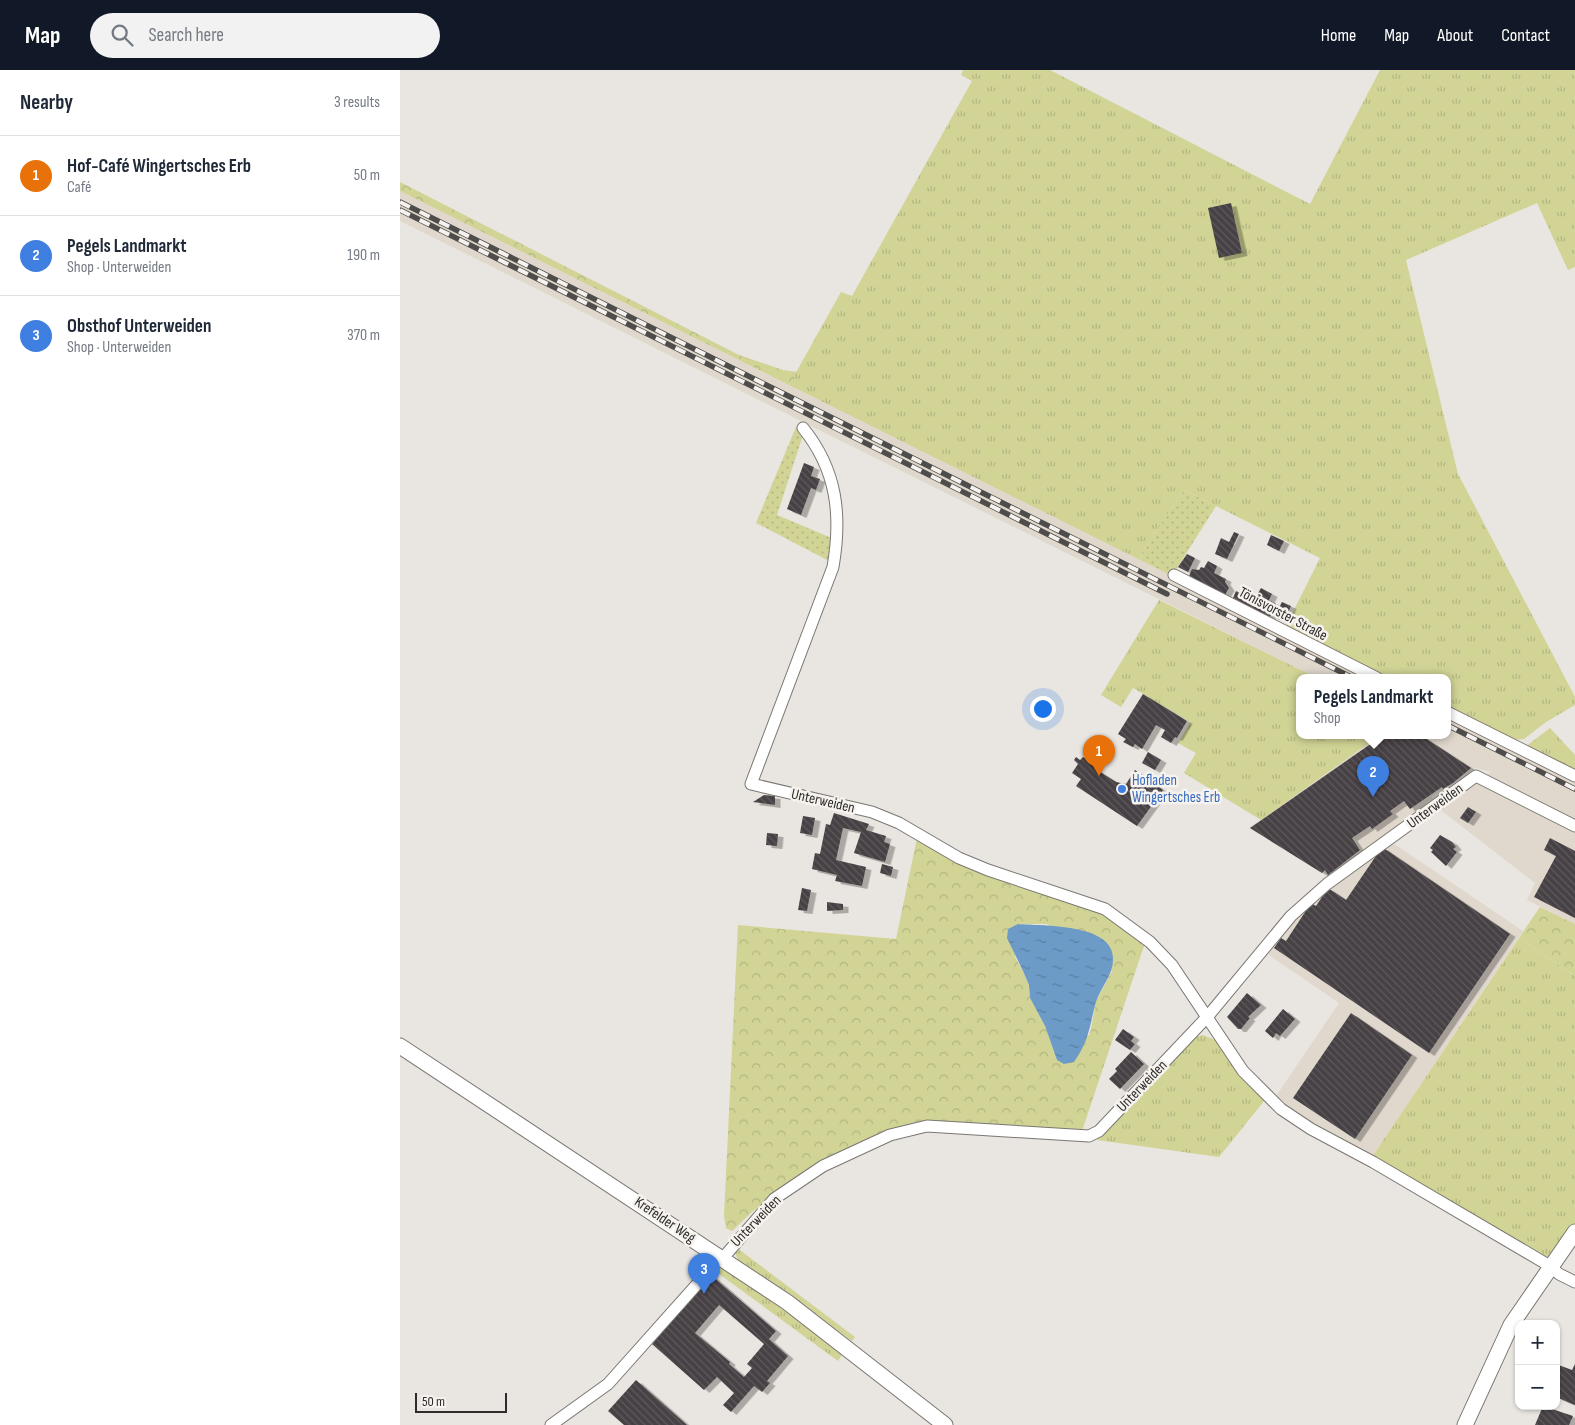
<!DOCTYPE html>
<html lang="en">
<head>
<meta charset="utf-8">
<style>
  body { margin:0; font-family:"Sofia Sans Condensed",sans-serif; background:#f2f2f3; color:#1f2937 }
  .controls { position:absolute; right:15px; bottom:15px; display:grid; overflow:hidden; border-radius:10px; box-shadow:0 1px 4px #0004 }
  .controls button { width:45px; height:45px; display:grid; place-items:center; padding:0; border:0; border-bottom:1px solid #e0e1e3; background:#fff; color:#1f2937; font:25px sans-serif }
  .scale { position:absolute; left:15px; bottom:12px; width:92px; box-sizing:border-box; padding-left:5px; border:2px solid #2d2c2a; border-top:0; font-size:14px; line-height:18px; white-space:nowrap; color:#2d2c2a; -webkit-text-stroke:4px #f6f2ee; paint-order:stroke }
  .you { position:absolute; left:642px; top:638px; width:18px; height:18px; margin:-12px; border:4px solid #fff; border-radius:50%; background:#1a73e8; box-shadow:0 0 0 8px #1a73e833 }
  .badge { display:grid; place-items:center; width:32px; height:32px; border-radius:50%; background:#111827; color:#fff; font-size:16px; font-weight:700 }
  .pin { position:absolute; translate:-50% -41px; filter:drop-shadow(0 1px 2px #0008) }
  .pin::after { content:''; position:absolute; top:26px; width:18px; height:15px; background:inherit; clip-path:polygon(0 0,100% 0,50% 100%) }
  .popup { position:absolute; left:896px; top:604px; width:155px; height:65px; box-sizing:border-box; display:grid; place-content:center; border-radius:10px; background:#fff; filter:drop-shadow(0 1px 4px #0005); font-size:16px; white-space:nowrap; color:#747a83 }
  .popup b { font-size:19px; color:#1f2937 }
  .popup::after { content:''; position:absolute; left:50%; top:100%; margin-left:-10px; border:10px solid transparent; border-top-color:#fff }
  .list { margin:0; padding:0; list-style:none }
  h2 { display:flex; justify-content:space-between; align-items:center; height:65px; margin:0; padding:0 20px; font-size:21px }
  h2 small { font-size:16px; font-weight:400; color:#747a83 }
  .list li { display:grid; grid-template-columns:32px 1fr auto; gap:15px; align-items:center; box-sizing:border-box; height:80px; padding:0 20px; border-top:1px solid #e0e1e3 }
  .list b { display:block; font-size:19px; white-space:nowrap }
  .list p { margin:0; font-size:16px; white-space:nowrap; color:#747a83 }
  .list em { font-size:16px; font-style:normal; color:#747a83 }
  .icon { flex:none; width:28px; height:28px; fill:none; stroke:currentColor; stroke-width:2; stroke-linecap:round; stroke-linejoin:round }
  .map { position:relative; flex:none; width:1175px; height:1355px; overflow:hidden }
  header { display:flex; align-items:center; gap:30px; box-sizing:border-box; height:70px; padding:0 25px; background:#111827; color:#fff }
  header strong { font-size:24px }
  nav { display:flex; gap:28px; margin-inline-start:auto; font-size:18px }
  .search { width:350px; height:45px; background:#f2f2f3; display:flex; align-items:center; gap:12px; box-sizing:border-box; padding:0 18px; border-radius:28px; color:#747a83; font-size:19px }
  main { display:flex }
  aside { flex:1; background:#fff }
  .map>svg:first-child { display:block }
</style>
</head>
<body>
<header>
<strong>Map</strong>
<div class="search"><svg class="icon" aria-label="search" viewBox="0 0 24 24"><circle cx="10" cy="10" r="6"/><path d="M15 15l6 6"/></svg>Search here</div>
<nav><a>Home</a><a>Map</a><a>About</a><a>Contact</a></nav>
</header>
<main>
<aside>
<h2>Nearby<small>3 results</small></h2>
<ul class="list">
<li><span class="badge" style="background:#e8710a">1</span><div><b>Hof-Café Wingertsches Erb</b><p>Café</p></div><em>50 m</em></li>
<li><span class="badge" style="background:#3f7fe0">2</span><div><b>Pegels Landmarkt</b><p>Shop · Unterweiden</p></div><em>190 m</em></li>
<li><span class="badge" style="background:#3f7fe0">3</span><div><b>Obsthof Unterweiden</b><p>Shop · Unterweiden</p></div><em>370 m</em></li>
</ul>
</aside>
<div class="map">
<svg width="1175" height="1355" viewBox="0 0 1175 1355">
  <defs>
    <pattern id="grass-tufts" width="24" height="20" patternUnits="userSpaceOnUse" patternTransform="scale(1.25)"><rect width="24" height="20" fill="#d1d495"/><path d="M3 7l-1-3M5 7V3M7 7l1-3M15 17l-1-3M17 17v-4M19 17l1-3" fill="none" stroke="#b4b681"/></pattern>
    <pattern id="forest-crowns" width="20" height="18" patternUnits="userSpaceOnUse" patternTransform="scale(1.25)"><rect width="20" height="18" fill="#d1d495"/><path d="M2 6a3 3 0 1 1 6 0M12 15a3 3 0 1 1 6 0" fill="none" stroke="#b4b681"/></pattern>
    <pattern id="garden-dots" width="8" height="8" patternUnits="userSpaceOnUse" patternTransform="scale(1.25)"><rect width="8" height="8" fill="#d1d495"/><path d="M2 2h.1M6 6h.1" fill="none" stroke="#b4b681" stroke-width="1.8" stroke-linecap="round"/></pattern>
    <pattern id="water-ripples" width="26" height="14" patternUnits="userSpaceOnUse" patternTransform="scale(1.25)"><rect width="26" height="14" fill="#6d9bc8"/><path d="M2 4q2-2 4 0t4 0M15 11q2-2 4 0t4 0" fill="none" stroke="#5a7fa3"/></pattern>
    <pattern id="building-back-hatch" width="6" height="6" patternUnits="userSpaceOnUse" patternTransform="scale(1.25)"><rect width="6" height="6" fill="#464144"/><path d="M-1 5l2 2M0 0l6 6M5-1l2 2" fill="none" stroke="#5e5a5d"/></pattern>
    <filter id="shadow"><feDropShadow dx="5.5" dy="3" stdDeviation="0" flood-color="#0004"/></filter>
  </defs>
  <rect width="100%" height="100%" fill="#e9e5e0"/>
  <g fill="#e0d8cd">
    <path d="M0 121 772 506 972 608H917L0 151Z"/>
    <path d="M1047 645 1175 709V854L1127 830 1135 813 1038 738 1091 702 1075 698 1032 726 1033 731 928 805 849 758 979 666H1047Z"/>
    <path d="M990 771 1123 861 972 1087 909 1054 874 1029 939 933 866 883 892 851 926 817Z"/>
  </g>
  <g fill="url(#grass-tufts)">
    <path d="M563 0H650L910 134 980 0H1175V197L1168 200 1137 133 1006 190 1058 404 1175 627V635L1146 652 1124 669 1112 670 1047 638V608H986L885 558 920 488 784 420 743 481 740 490 389 315 441 222 452 226 572 11 561 5Z"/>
    <path d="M759 530 917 608H899V666H979L861 750 784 703 796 683 778 673 790 652 733 618 721 637 701 625Z"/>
    <path d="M1150 658 1175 685V702L1125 677Z"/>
    <path d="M1119 868 1175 906V1157L1153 1187 1143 1188 972 1087Z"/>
    <path d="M803 965 815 970 865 1030 819 1087 697 1070 796 967Z"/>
    <path d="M337 1178 455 1267 452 1271 338 1190 335 1183Z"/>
    <path d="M326 1198 390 1241 444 1282 438 1291 315 1201Z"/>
  </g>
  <g fill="url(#forest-crowns)" fill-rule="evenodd">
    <path d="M0 112 339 285 383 300 397 302 389 315 0 121Z"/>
    <path d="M517 768 699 839 745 873 682 1061 516 1052 421 1094 353 1141 332 1161 326 1158 324 1146 338 855 496 869ZM618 854H647L712 901 696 931 690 964 657 990 645 956 630 928 629 915 623 901 615 887Z"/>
    <path d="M1140 837 1175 854V906L1119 868Z"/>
  </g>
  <g fill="url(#garden-dots)">
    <path d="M396 357 403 365 377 445 434 469 431 492 356 453Z"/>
    <path d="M784 420 816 436 772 506 740 490 743 481Z"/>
  </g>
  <path fill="url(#water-ripples)" d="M618 854C642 856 715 853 713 890 713 905 701 917 696 932 689 957 690 969 674 992L664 994 657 990 645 956 630 928 629 915 623 901 607 868 608 859Z"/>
  <g fill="url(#building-back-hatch)" fill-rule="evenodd" filter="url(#shadow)">
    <path d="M831 133 842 183 819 188 808 138Z"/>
    <path d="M404 393 414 397 411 406 420 409 416 420 411 418 401 445 387 439Z"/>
    <path d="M834 462 839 464 827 489 815 484 821 468 829 472Z"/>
    <path d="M871 465 884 471 879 481 867 475Z"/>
    <path d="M787 484 795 488 788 502 778 497Z"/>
    <path d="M808 491 817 496 814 503 826 509 825 512 829 518 825 525 789 506 792 499 799 500 801 497 804 498Z"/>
    <path d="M845 518 857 525 861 518 872 524 869 530 876 534 870 547 833 528 836 521 840 523Z"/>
    <path d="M882 532 891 536 884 552 874 547Z"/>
    <path d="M743 624 787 651 777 668 775 667 771 673 761 667 765 660 756 655 742 679 735 674 733 677 723 672 726 669 718 664Z"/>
    <path d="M982 666H1022L1071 698 1053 713 1043 719 1042 717 1010 739 1004 731 990 741 993 744 972 759 970 756 952 768 960 780 928 805 925 800 922 803 850 758Z"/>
    <path d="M748 682 761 690 755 700 742 693Z"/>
    <path d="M676 687 680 690 683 687 694 694V698L716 712 726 714 735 700 763 720 737 756 676 716 681 709 672 703 678 694 674 690Z"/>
    <path d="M364 725 375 726V735L353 732Z"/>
    <path d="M1068 737 1076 742 1068 753 1060 748Z"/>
    <path d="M434 743 469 754 466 760 486 766 484 772 490 774 485 792 454 783 461 762 443 758 436 790 466 797 462 816 435 811 437 805 412 799 415 783 420 784 426 754 430 755Z"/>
    <path d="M403 746 415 748 412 765 400 763Z"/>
    <path d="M367 763 378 764 377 776 366 775Z"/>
    <path d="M1040 765 1052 772 1056 777 1053 779 1057 782 1046 796 1031 782 1033 780 1030 778Z"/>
    <path d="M1150 768 1175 781V848L1134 827 1156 786 1144 780Z"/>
    <path d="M982 777 1110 864 1029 983 874 878 881 868 886 871 911 833 916 836 928 818 946 830Z"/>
    <path d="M482 794 493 797 491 806 480 803Z"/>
    <path d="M402 818 411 820 407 841 398 840Z"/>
    <path d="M427 832 443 834V840L427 841Z"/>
    <path d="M847 923 861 935 848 947 850 948 841 959H838L827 947Z"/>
    <path d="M883 939 895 949 880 966 876 963 873 968 865 961Z"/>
    <path d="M951 943 1012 985 955 1069 893 1028Z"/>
    <path d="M723 959 734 967 731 971 735 974 730 980 715 970Z"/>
    <path d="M731 982 744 994 720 1019 709 1009 717 1001 715 999Z"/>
    <path d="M311 1205 376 1261 369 1269 388 1286 367 1311 370 1313 362 1322 354 1316 331 1342 323 1335 334 1323 317 1307 304 1320 252 1274ZM319 1235 364 1274 347 1294 352 1298 344 1307 329 1294 330 1292 295 1263Z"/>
    <path d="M1156 1294 1172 1300 1175 1294V1335L1156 1327Z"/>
    <path d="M236 1310 287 1355H224L208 1341Z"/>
    <path d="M1143 1336 1173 1346 1169 1355H1135Z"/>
  </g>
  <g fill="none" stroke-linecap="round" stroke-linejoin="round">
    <defs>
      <g id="street">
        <path d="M403 358C437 400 442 445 433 497L351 714 472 742 499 753 559 788 588 800 705 839 750 872 772 895 843 1001 881 1039 911 1059 973 1092 1150 1196 1159 1204 1175 1212"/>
        <path d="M774 505 977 608"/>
        <path d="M1047 642 1175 706"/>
        <path d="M151 1355 208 1314 316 1193 323 1188 374 1129 423 1096 490 1065 527 1056 689 1066 699 1061 808 946 891 846 927 814 1076 706 1175 756"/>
      </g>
      <g id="secondary">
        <path d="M0 976 387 1232 545 1355"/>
        <path d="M1065 1355 1111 1255 1175 1162"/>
      </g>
    </defs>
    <use href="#street" stroke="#7a7772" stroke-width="13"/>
    <use href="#secondary" stroke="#7a7772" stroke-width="17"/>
    <use href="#street" stroke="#fff" stroke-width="11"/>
    <use href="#secondary" stroke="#fff" stroke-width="15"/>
    <defs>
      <g id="rail">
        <path d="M0 132 953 608"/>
        <path d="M0 140 767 524"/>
        <path d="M1047 655 1175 719"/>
      </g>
    </defs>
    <use href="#rail" stroke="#4f4d4b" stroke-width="5.5"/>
    <use href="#rail" stroke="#f6f2ee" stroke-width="4" stroke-dasharray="11" stroke-linecap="butt"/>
  </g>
  <circle fill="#3f7fe0" stroke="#f6f2ee" stroke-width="2" cx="722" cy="719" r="5"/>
  <g text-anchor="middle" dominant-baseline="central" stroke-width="5" stroke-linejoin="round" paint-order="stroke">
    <g font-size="15" fill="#2d2c2a" stroke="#f6f2ee">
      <text transform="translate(883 544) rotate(28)">Tönisvorster Straße</text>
      <text transform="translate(423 731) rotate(13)">Unterweiden</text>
      <text transform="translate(1035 736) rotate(-36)">Unterweiden</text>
      <text transform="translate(742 1016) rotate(-46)">Unterweiden</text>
      <text transform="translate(265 1150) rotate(34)">Krefelder Weg</text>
      <text transform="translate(356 1151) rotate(-46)">Unterweiden</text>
    </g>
    <g font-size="15" fill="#366cbe" stroke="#f6f2ee" text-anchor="start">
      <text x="732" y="710">Hofladen<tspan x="732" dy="17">Wingertsches Erb</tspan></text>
    </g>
  </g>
</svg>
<div class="controls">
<button>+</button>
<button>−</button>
</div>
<div class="scale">50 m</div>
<div class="you"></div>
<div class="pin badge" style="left:699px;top:706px;background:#e8710a">1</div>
<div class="pin badge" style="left:973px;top:727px;background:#3f7fe0">2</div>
<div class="popup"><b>Pegels Landmarkt</b>Shop</div>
<div class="pin badge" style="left:304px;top:1224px;background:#3f7fe0">3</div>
</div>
</main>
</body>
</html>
